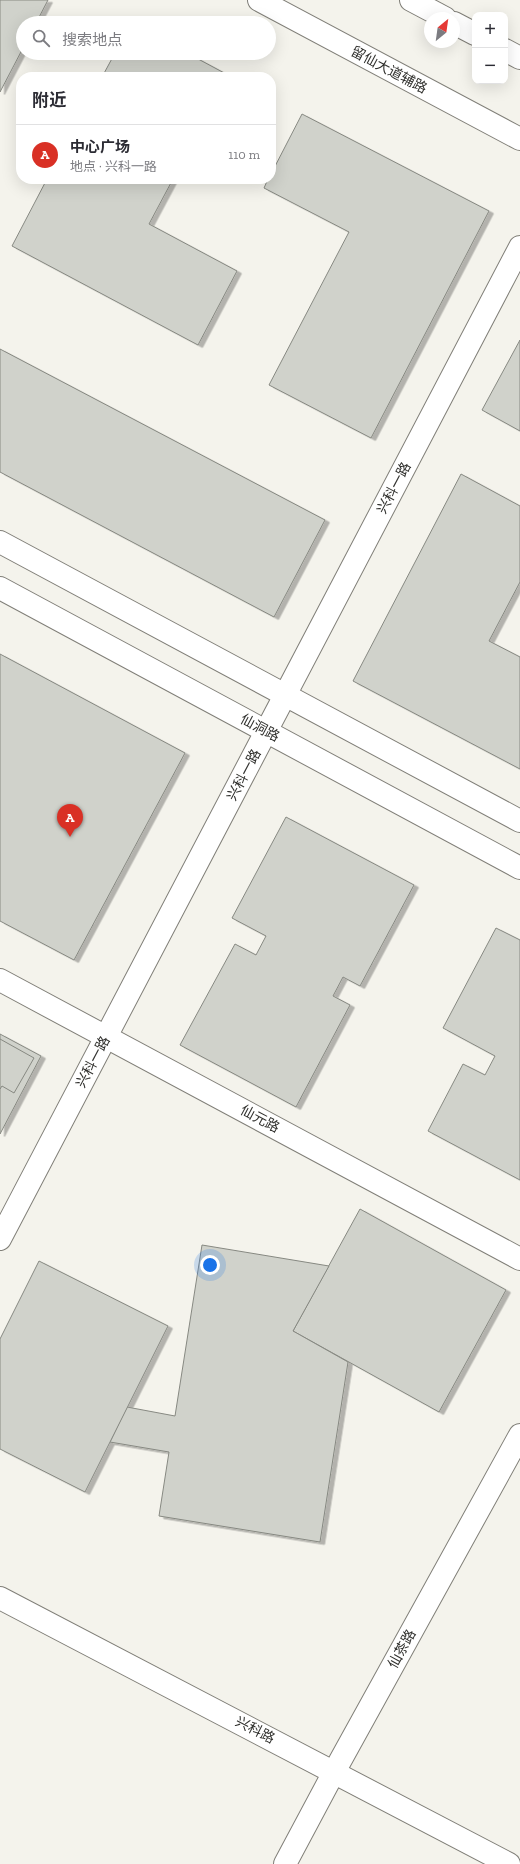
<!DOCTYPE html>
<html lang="zh">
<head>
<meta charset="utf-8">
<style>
  body { margin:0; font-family:"Zilla Slab","Noto Sans SC",serif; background:#f2f2f3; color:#2b2b33 }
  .controls { position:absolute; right:12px; top:12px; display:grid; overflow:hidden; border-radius:8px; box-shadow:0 4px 16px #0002 }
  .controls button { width:36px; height:36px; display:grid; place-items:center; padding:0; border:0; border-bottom:1px solid #e1e1e2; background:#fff; color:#2b2b33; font:20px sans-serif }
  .compass { position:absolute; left:424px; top:12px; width:36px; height:36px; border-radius:50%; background:#fff; box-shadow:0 4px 16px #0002; rotate:29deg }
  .you { position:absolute; left:210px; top:1265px; width:14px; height:14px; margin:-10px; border:3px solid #fff; border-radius:50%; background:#1a73e8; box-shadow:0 0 0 6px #1a73e833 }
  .badge { display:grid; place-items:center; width:26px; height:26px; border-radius:50%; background:#d93025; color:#fff; font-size:13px; font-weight:700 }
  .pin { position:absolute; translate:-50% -33px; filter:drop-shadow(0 1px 2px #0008) }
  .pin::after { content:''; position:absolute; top:21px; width:14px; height:12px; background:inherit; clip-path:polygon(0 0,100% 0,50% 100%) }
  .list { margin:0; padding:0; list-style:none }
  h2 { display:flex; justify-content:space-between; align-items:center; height:52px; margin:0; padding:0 16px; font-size:17px }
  h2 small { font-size:13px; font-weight:400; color:#7c7c81 }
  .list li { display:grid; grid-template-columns:26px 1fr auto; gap:12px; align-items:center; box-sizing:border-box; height:60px; padding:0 16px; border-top:1px solid #e1e1e2 }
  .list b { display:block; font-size:15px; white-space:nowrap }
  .list p { margin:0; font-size:13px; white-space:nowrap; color:#7c7c81 }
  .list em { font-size:13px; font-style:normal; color:#7c7c81 }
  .icon { flex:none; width:22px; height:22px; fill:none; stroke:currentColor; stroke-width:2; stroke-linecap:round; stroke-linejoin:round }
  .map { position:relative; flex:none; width:520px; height:1864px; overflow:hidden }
  .search { position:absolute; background:#fff; box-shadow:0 4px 16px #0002; left:16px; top:16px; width:260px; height:44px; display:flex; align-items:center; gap:10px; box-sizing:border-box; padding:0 14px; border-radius:22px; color:#7c7c81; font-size:15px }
  .panel { position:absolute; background:#fff; box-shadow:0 4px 16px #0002; left:16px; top:72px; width:260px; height:112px; border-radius:16px }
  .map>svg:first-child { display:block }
</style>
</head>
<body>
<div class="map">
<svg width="520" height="1864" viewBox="0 0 520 1864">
  <defs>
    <filter id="shadow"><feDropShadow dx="4.5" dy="2.5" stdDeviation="0" flood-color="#0004"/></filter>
  </defs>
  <rect width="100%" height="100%" fill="#f4f3ec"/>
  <g fill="#d0d2cb" stroke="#878982" filter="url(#shadow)">
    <path d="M0 0H48L36 23H23V48L0 92Z"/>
    <path d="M115 53H187L228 75 227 77H102Z"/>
    <path d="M302 114 489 211 371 438 269 385 349 232 264 188 268 179H271V174Z"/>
    <path d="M47 179H173L149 224 237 271 198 345 12 246Z"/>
    <path d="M520 340V431L482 410Z"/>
    <path d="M0 349 325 520 274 617 0 472Z"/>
    <path d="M461 474 520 506V582L489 641 520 657V769L353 681Z"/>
    <path d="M0 654 185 753 74 960 0 921Z"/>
    <path d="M286 817 414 885 360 986 343 977 333 996 350 1005 296 1107 180 1045 235 944 256 955 266 936 232 918Z"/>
    <path d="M496 928 520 940V1180L428 1131 463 1064 485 1075 495 1056 443 1028Z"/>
    <path d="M0 1034 41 1056 0 1134Z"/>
    <path d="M0 1039 34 1058 14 1093 2 1086 0 1089Z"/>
    <path d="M360 1209 506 1290 439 1412 293 1331Z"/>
    <path d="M202 1245 329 1266 293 1331 348 1362 320 1542 159 1516 169 1452 110 1442 127 1407 175 1416Z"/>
    <path d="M39 1261 168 1326 85 1492 0 1449V1339Z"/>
  </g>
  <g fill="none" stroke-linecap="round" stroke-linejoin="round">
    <defs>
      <g id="minor">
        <path d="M0 980 520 1259"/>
        <path d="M0 1239 520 247"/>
      </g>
      <g id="tertiary">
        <path d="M0 1598 509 1864"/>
        <path d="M285 1864 334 1772 520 1435"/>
      </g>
      <g id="secondary">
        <path d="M259 0 520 139"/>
        <path d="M0 542 520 821"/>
        <path d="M0 588 520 868"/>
      </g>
      <g id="primary">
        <path d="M411 0 445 18"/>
        <path d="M454 23 475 34"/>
        <path d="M505 50 520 58"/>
      </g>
    </defs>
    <use href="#minor" stroke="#807f78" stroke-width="24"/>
    <use href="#tertiary" stroke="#807f78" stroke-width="24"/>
    <use href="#secondary" stroke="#807f78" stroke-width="24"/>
    <use href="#primary" stroke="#807f78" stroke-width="24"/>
    <use href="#minor" stroke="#fff" stroke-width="22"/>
    <use href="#tertiary" stroke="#fff" stroke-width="22"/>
    <use href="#secondary" stroke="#fff" stroke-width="22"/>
    <use href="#primary" stroke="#fff" stroke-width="22"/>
  </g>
  <g text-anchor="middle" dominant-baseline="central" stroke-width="3" stroke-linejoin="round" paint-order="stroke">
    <g font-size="14" fill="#31312e" stroke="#fff">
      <text transform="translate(389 70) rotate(28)">留仙大道辅路</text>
      <text transform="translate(394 488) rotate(-62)">兴科一路</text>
      <text transform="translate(260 728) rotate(28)">仙洞路</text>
      <text transform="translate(244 775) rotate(-62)">兴科一路</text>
      <text transform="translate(93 1062) rotate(-62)">兴科一路</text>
      <text transform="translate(260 1119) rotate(28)">仙元路</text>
      <text transform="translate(402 1649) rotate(-61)">仙茶路</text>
      <text transform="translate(255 1730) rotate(27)">兴科路</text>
    </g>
  </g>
</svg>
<div class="controls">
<button>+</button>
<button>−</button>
</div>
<svg class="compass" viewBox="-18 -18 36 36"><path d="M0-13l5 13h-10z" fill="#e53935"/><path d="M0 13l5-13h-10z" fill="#7c7c81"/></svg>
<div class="you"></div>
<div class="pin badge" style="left:70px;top:837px">A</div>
<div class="search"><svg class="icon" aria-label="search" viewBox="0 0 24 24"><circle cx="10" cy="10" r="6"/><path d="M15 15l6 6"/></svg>搜索地点</div>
<section class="panel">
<h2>附近<small></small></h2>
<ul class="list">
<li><span class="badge">A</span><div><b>中心广场</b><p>地点 · 兴科一路</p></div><em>110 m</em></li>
</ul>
</section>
</div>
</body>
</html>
